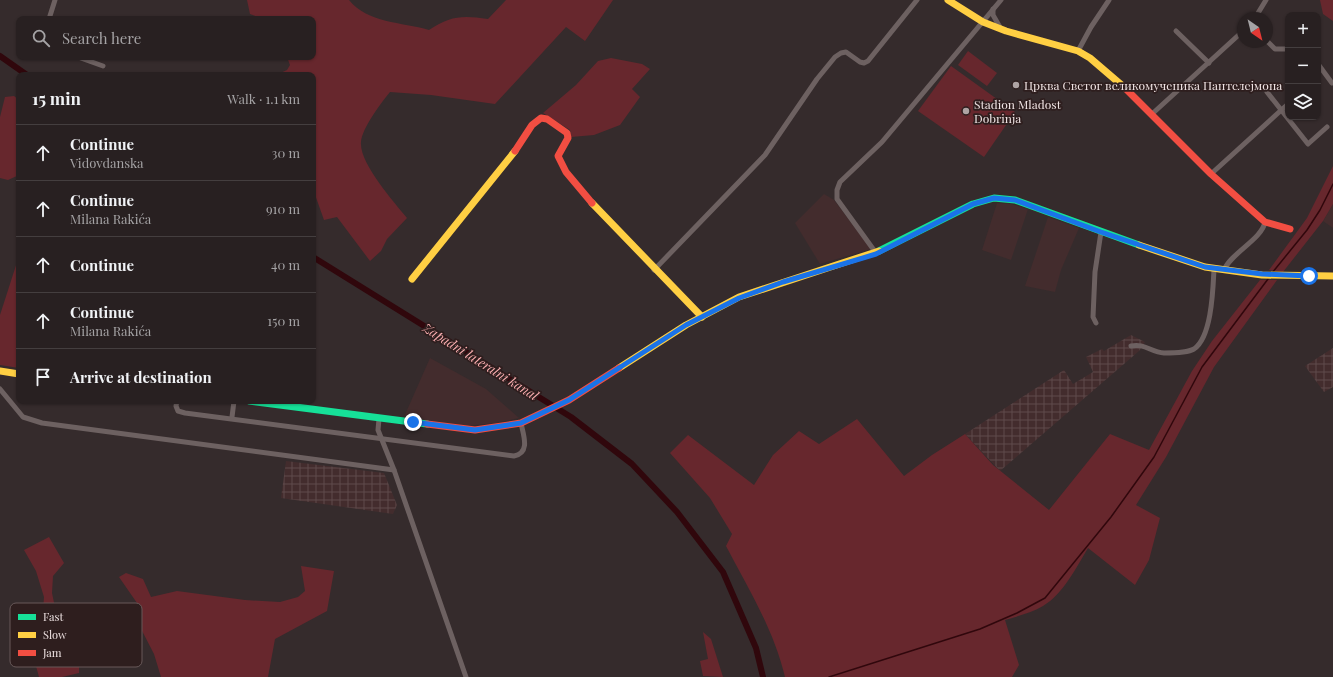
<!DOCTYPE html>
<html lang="en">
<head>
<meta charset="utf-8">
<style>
  body { margin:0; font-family:"Playfair Display",serif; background:#30282a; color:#f1f3f6 }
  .controls { position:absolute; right:12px; top:12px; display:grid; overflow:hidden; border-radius:8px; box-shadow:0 1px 3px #0004 }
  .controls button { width:36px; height:36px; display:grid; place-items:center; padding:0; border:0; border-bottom:1px solid #443e3f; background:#282021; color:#f1f3f6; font:20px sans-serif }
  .compass { position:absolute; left:1237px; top:12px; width:36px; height:36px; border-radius:50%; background:#282021; box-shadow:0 1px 3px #0004; rotate:145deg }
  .stop { position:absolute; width:12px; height:12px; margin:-9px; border:3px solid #1a73e8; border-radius:50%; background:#fff }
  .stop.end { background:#1a73e8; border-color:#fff; box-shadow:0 1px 4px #0008 }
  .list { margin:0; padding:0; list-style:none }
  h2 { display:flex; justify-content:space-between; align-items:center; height:52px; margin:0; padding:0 16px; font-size:17px }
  h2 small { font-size:13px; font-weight:400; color:#a5a3a5 }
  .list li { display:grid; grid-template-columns:26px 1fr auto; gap:12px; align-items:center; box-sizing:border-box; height:56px; padding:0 16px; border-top:1px solid #443e3f }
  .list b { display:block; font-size:15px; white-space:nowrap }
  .list p { margin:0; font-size:13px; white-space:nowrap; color:#a5a3a5 }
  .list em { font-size:13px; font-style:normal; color:#a5a3a5 }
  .icon { flex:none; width:22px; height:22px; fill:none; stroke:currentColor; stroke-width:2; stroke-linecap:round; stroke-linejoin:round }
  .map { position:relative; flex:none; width:1333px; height:677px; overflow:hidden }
  .search { position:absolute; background:#282021; box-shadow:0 1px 3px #0004; left:16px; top:16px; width:300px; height:44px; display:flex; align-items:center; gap:10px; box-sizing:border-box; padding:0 14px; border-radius:8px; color:#a5a3a5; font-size:15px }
  .panel { position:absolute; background:#282021; box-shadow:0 1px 3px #0004; left:16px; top:72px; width:300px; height:332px; border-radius:8px }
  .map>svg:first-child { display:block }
</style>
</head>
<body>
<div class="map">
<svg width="1333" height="677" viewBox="0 0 1333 677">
  <defs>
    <pattern id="industrial-grid" width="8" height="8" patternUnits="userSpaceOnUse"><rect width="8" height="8" fill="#432c2d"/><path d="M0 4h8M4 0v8" fill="none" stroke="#5e4a4b"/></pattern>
  </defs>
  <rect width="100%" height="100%" fill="#352b2c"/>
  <g fill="#432c2d">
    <path d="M824 194 834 200 871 249 820 264 795 223Z"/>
    <path d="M997 203 1011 204 1028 209 1011 260 982 250Z"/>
    <path d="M1333 204V228L1323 221Z"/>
    <path d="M1048 217 1079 228 1061 270 1055 292 1025 286Z"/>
    <path d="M430 358 486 389 519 418 496 423 467 426 404 417Z"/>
  </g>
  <g fill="url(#industrial-grid)">
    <path d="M1131 335 1145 342 1139 351 1000 471 965 434 1064 370 1073 384 1093 372 1086 357 1102 349 1104 351Z"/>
    <path d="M1333 348V387L1324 392 1305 366Z"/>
    <path d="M286 461 384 473 397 505 393 514 281 498Z"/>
  </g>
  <g fill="#67272d">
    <path d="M247 0H349C367 23 402 22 429 30 450 16 462 15 488 19L506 0H613L585 41 566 27 495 104 431 95 390 92C381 103 362 128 361 142 359 163 394 202 407 218L387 239 381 251 370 261 337 217 324 220 313 189V75H276L287 70 290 65 287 57H313V19H263L250 14Z"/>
    <path d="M1320 0H1333V21L1323 14Z"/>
    <path d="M968 51 997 73 987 86 958 65Z"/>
    <path d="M611 58 642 64 650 69 632 89 640 97 620 125 594 135 571 137 570 130 543 113 576 85 598 61Z"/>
    <path d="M951 66 1015 112 984 157 918 111Z"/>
    <path d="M14 96 19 100V175L8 180 0 178V117L5 97Z"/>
    <path d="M1333 166V204L1323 221 1283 272 1269 270 1307 218Z"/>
    <path d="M19 256V368L0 365V315Z"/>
    <path d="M1260 280H1277L1214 367 1166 457 1136 505 1160 518 1149 560 1135 585 1088 548C1076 568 1063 594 1043 606 1031 613 1018 616 1005 620L1019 665 1012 677H785C774 630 748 588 726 546L732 534 710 498 670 453 688 435 754 485 773 455 799 431 819 444 857 419 904 476 932 455 965 434 993 465 1049 510 1110 434 1149 450 1192 371 1212 341Z"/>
    <path d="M49 537 64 563 53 576 52 593 59 627 69 655 79 661V673L62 677H39L30 644 29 635 42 623 44 597 36 571 24 550Z"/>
    <path d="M301 566 334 571 327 611 275 639 268 677H161L154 654 138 623 137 603 119 577 126 573 143 579 151 597 177 591 245 600 280 602 298 597 305 591Z"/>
    <path d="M703 632 711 639 723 677 703 676 700 661 708 659Z"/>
  </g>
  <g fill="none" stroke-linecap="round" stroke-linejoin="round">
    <g stroke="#30070c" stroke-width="1.5">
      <path d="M1272 273 1307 230 1320 210 1333 184"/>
      <path d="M829 677 980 629 1017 613 1045 598 1111 517 1154 457 1202 367 1268 279"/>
    </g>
    <g stroke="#30070c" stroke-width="6">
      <path d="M0 56 27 75"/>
      <path d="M313 257 571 417 632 464 677 512 723 572 756 648 763 677"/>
    </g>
    <g stroke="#6d6161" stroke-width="5">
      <path d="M993 9V15L1001 29"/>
      <path d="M1255 18 1266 0"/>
      <path d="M49 19 55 0"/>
      <path d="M1176 31 1209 63"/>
      <path d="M1267 41 1275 49H1288"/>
      <path d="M1078 51 1091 27 1109 0"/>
      <path d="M78 57 103 66"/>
      <path d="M1318 64 1332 83"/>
      <path d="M1267 92 1308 144 1327 127"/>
      <path d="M1152 114 1243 31"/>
      <path d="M1211 174 1288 104"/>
      <path d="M876 253 837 199V190L840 182 882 142 1001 0"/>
      <path d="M654 270 765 155 817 79 835 57 841 53 846 52 860 62 864 63 868 61 917 0"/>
      <path d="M1224 270C1231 253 1262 239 1265 222"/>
      <path d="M1096 323 1093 317 1095 272 1101 232"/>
      <path d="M1131 346C1144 343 1151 352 1164 353 1172 353 1187 353 1194 349 1212 337 1213 288 1214 269"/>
      <path d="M0 389 23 417 42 423 394 470"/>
      <path d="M177 401 176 406 178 411 185 413 514 456C531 453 523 434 521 423"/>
      <path d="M232 417 234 401"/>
      <path d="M379 419 378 430 394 470 466 677"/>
    </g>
    <g stroke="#16e098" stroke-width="7">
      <path d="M879 251 973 204 994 198 1015 200 1139 245"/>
      <path d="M249 401 427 424"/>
    </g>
    <g stroke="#ffcf43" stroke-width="7">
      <path d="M948 0 983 22 1006 31 1078 51 1090 58 1125 88"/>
      <path d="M592 203 702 317"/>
      <path d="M1139 245 1205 267 1262 275 1333 276"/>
      <path d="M412 279 515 151"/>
      <path d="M619 368 686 325 739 297 879 251"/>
      <path d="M0 371 19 374"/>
    </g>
    <g stroke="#f24e42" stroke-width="7">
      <path d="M1125 88 1211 174 1265 222 1290 229"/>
      <path d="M515 151 532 125 541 118 547 119 567 133 568 138 558 156 566 172 592 203"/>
      <path d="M427 424 475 430 521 423 569 400 619 368"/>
    </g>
  </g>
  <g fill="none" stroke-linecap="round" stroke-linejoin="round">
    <path stroke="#1a73e8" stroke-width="5" d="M413 422 475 430 521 423 569 400 686 325 739 298 783 282 876 254 973 204 994 198 1015 200 1101 232 1205 267 1262 274 1309 276"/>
  </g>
  <g fill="#aea3a3" stroke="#2e1e1e" stroke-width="1.5">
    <circle cx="1016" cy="85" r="4"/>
    <circle cx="966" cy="111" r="4"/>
  </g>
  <g text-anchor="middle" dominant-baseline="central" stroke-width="3.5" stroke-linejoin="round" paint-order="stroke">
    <g font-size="12" fill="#efe3e3" stroke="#2e1e1e" text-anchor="start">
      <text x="1024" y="85">Црква Светог великомученика Пантелејмона</text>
      <text x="974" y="104">Stadion Mladost<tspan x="974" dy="14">Dobrinja</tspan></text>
    </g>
    <g font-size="13" font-style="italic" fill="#fbaeb0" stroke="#2e1e1e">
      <text transform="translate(481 361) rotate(32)">Zapadni lateralni kanal</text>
    </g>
  </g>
  <rect x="10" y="603" width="132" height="64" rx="6" fill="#2e1e1e" stroke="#685959" stroke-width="1"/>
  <rect x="18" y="614" width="18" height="6" fill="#16e098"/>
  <rect x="18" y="632" width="18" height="6" fill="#ffcf43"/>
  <rect x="18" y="650" width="18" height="6" fill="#f24e42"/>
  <g font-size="11" fill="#efe3e3">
    <text x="43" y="621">Fast</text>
    <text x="43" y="639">Slow</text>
    <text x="43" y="657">Jam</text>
  </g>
</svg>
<div class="controls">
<button>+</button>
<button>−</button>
<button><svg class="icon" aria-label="layers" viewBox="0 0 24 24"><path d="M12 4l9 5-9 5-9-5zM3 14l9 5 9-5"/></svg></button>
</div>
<svg class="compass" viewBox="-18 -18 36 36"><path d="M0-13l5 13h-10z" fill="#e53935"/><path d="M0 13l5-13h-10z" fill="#a5a3a5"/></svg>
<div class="stop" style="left:1309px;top:276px"></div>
<div class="stop end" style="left:413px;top:422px"></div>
<div class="search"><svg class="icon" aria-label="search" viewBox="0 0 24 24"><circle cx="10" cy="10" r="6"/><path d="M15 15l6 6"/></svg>Search here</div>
<section class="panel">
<h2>15 min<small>Walk · 1.1 km</small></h2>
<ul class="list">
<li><svg class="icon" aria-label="ahead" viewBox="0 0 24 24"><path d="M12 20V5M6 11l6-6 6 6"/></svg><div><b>Continue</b><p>Vidovdanska</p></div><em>30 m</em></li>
<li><svg class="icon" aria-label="ahead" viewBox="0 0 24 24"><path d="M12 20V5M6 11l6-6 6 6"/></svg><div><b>Continue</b><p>Milana Rakića</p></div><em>910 m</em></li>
<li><svg class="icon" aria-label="ahead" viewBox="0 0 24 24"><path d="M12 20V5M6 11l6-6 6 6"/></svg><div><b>Continue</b></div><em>40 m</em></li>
<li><svg class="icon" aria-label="ahead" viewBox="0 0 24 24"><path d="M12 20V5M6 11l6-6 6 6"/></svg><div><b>Continue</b><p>Milana Rakića</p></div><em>150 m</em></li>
<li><svg class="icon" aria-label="arrive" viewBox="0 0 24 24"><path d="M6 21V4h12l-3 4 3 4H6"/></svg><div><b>Arrive at destination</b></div></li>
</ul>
</section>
</div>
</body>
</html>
